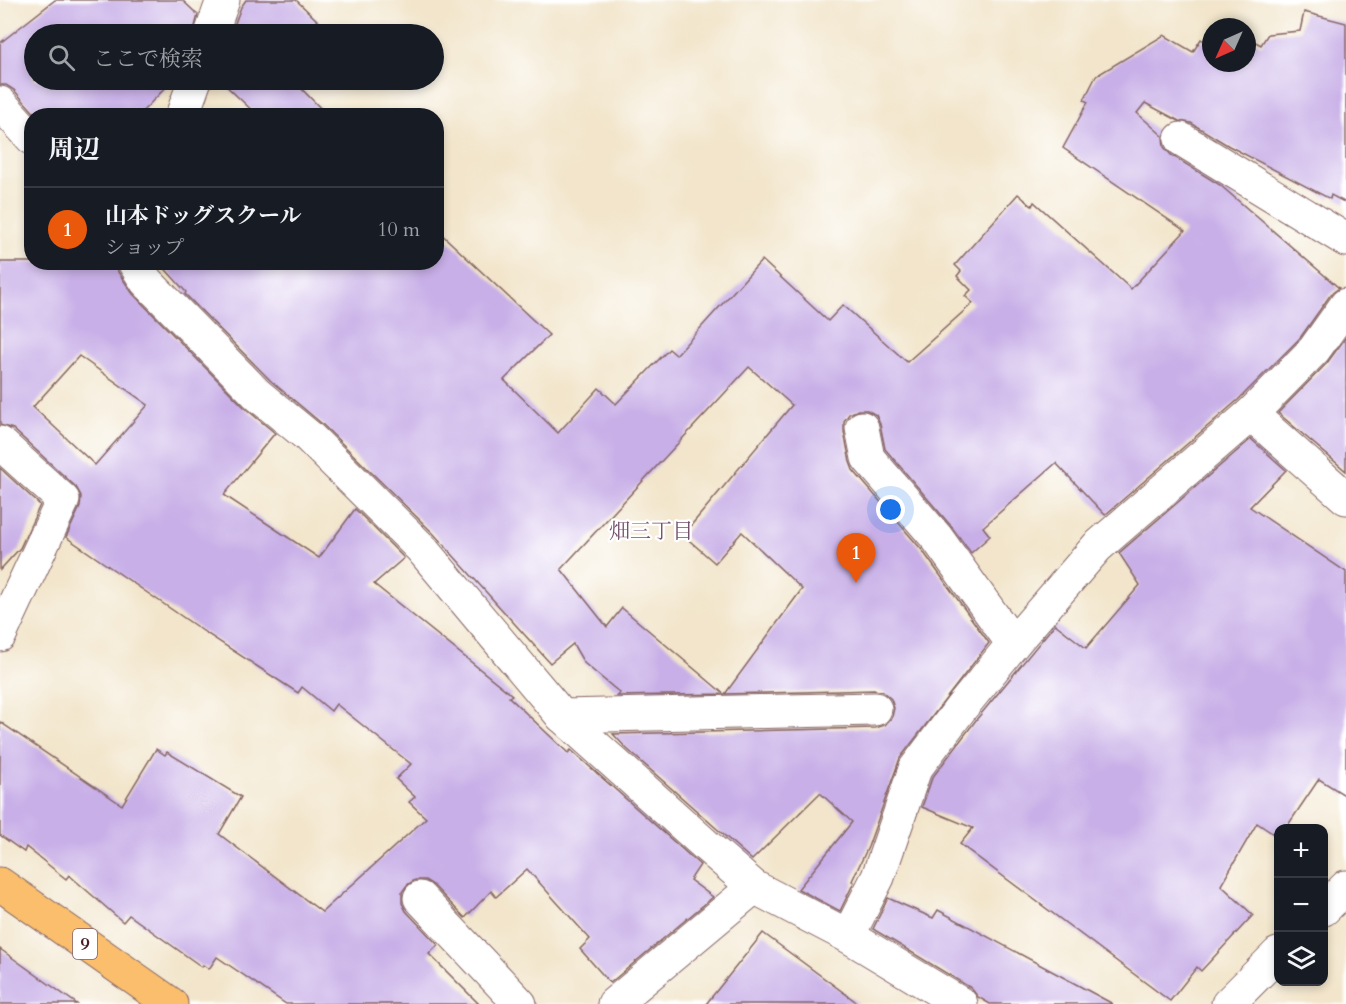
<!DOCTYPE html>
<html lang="ja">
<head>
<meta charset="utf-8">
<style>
  body { margin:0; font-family:Cardo,"Noto Serif JP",serif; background:#20242c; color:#f1f3f6 }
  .controls { position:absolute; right:18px; bottom:18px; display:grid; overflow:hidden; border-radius:12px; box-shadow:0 3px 9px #0003 }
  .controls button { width:54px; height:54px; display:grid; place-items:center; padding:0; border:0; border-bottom:2px solid #363941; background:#171b24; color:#f1f3f6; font:30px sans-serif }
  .compass { position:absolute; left:1202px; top:18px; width:54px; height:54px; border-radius:50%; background:#171b24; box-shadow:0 3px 9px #0003; rotate:225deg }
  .you { position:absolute; left:891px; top:510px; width:21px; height:21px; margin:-15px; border:4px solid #fff; border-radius:50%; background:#1a73e8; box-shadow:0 0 0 9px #1a73e833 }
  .badge { display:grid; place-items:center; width:39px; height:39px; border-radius:50%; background:#ea580c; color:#fff; font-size:20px; font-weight:700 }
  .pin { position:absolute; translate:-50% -50px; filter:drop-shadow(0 2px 3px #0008) }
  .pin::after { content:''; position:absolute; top:32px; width:21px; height:18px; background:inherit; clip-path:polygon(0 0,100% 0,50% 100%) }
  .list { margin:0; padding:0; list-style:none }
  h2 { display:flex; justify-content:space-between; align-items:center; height:78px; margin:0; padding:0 24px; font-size:26px }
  h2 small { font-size:20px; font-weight:400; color:#9ea1a6 }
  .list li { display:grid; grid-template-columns:39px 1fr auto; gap:18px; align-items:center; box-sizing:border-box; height:84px; padding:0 24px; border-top:2px solid #363941 }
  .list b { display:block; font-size:22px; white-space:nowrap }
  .list p { margin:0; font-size:20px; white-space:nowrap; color:#9ea1a6 }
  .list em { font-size:20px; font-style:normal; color:#9ea1a6 }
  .icon { flex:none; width:33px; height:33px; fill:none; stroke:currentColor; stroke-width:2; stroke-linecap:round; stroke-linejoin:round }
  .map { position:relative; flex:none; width:1346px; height:1004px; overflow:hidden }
  .search { position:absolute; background:#171b24; box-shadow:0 3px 9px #0003; left:24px; top:24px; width:420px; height:66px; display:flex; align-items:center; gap:15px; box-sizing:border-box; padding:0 21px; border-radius:33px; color:#9ea1a6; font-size:22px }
  .panel { position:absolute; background:#171b24; box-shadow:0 3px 9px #0003; left:24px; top:108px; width:420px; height:162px; border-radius:24px }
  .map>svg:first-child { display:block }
</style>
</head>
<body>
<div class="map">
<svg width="1346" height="1004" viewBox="0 0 1346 1004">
  <rect width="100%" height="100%" fill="#fff"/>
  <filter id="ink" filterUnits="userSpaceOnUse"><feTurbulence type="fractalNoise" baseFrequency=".0167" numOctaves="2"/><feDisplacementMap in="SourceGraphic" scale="12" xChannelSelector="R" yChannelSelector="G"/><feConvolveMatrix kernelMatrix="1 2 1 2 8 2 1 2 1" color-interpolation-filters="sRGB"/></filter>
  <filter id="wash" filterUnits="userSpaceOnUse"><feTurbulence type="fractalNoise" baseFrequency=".008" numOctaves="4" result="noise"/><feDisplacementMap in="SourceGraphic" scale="24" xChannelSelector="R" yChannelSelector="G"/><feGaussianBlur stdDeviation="1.35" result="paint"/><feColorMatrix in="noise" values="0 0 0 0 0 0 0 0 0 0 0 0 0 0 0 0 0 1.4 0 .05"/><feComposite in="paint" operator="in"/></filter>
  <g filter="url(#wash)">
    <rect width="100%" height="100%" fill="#f2e5cb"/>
    <g id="blocks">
      <g fill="#c8afe7" fill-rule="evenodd">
        <path d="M55 0H182L198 15 193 34H34V80H173L138 116H37L14 90 6 85H0V43Z"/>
        <path d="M246 0H296L322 25 308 34H231L241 7Z"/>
        <path d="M1304 12 1346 23V203L1331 195 1330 199 1229 146 1191 123 1179 121 1145 103 1137 113 1163 136 1164 147 1171 155 1220 185 1339 288 1331 294 1300 338 1238 400 1105 515 1056 463 983 527 990 536 971 553 951 526 885 449 880 424 876 415 867 410H858L849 414 844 421V432L850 462 853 470 922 550 989 643 900 758 868 847 852 881 854 882 840 911 798 889 852 822 820 793 752 860 627 749 613 734 875 728 885 725 892 717 894 708 891 699 883 692 875 690 725 694 802 589 742 532 715 563 683 535 792 405 749 367 561 569 607 627 622 608 724 694 617 696 620 693 584 663 573 644 550 663 433 533 321 423 271 381 185 294 186 292 159 262H436V229L549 335 504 380 558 433 599 388 616 404 669 349 676 355 762 260 828 321 843 305 907 362 973 303 965 296 971 290 957 276 961 271 955 265 1018 194 1032 206 1034 202 1131 289 1185 231 1063 148 1088 102 1084 100 1096 76 1164 35 1193 52 1201 39 1204 41 1206 37 1211 40V63H1247V44L1250 39 1261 45 1268 34 1300 31Z"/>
        <path d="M220 80H293L328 116H258Z"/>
        <path d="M0 262H115L118 272 133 294 245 408 275 433 224 495 319 558 355 509 404 558 374 584 512 695 509 697 568 753 571 750 700 865 690 880 713 897 610 983 580 949 590 939 527 869 496 897 491 891 465 918 433 885 425 880H415L407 885 402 892V903L406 911 438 945 429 954 479 1004H286L217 957 209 969 203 965 202 967 129 915 123 922 69 875 66 879 26 847 24 852 0 835V722L122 805 156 749 165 755 167 752 241 797 219 834 322 912 426 818 409 802 415 797 396 779 411 764 336 704 331 711 302 687 298 693 206 633 66 537 80 507 81 496 76 487 13 429 0 425ZM79 356 148 405 95 465 33 407Z"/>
        <path d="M1346 337V471L1278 413 1327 363Z"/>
        <path d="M1251 439 1286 470 1250 507 1346 572V796L1319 779 1286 828H1278V837L1257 823 1221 885 1253 915 1201 971 1197 967 1170 1001 960 844 973 828 922 807 932 778 976 720 1055 624 1086 648 1140 585 1119 553Z"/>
        <path d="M0 468 40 505 20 548 0 570Z"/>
        <path d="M888 898 933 918 938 910 1113 1004H990L978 997 971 988 873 929Z"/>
        <path d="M763 933 859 1004H706Z"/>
        <path d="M0 949 77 1004H0Z"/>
      </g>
    </g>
  </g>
  <g filter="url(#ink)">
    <use href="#blocks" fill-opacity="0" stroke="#856463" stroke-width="1.5"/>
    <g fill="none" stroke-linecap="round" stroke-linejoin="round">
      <defs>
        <g id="minor">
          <path d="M211 34 223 0"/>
          <path d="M0 103 32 138"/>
          <path d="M182 116 195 80"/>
          <path d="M1181 139 1346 240"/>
          <path d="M134 262 146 281 258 395 308 436 420 547 562 716 709 848 754 887 848 936 961 1004"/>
          <path d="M1251 414 1346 498"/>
          <path d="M862 428 868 458 937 538 1013 644"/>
          <path d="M0 443 63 500 0 635"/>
          <path d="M562 716 875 709"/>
          <path d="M420 898 520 1004"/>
          <path d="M848 936 878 877 915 769 961 708 1013 644 1097 547 1251 414 1314 350 1346 305"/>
          <path d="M614 1004 754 887"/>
        </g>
        <g id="tertiary">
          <path d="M1324 909 1346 887"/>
          <path d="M1228 1004 1278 954"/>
        </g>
        <path id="primary" d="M0 884 171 1004"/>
      </defs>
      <use href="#minor" stroke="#856463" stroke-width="35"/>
      <use href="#tertiary" stroke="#856463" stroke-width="35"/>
      <use href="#primary" stroke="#856463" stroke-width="35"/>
      <use href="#minor" stroke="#fff" stroke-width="33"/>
      <use href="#tertiary" stroke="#fff" stroke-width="33"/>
      <use href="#primary" stroke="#fabe6d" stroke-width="33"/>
    </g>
  </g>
  <g text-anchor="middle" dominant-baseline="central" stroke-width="4.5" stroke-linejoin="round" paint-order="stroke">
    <rect fill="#fff" stroke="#80626b" stroke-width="1.5" x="73" y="929" width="24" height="30" rx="4.5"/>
    <g font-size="18" font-weight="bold" fill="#4a1f2b">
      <text x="85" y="944">9</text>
    </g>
    <g font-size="21" fill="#76516d" stroke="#fff">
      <text x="651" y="531">畑三丁目</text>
    </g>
  </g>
</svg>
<div class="controls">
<button>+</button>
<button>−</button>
<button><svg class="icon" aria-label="layers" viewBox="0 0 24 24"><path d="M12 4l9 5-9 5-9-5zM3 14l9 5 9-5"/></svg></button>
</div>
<svg class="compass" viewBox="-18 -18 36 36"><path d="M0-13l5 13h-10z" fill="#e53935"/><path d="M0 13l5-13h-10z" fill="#9ea1a6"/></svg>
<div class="you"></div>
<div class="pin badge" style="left:856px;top:583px">1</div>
<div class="search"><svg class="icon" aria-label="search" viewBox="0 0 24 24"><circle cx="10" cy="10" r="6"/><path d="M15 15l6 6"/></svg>ここで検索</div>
<section class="panel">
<h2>周辺<small></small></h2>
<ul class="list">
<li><span class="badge">1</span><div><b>山本ドッグスクール</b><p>ショップ</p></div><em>10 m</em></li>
</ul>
</section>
</div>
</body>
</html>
